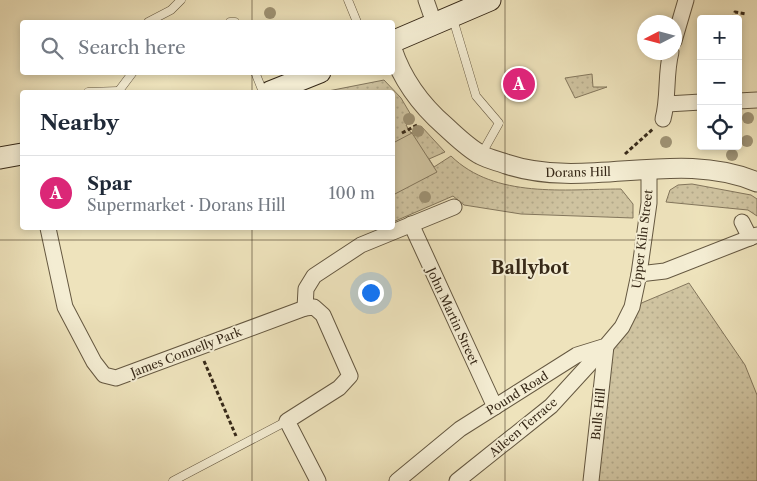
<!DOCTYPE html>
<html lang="en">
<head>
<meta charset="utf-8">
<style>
  body { margin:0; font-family:"Libre Caslon Text",serif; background:#f6f6f7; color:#1f2937 }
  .controls { position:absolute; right:15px; top:15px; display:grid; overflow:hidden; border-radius:5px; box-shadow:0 2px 8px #0003 }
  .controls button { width:45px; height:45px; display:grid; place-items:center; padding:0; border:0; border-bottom:1px solid #e0e1e3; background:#fff; color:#1f2937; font:25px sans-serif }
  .compass { position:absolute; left:637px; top:15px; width:45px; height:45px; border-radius:50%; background:#fff; box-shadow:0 2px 8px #0003; rotate:264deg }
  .you { position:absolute; left:370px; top:292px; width:18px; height:18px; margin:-12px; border:4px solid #fff; border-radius:50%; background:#1a73e8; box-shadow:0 0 0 8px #1a73e833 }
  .badge { display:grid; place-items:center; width:32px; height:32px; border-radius:50%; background:#db2777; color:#fff; font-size:16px; font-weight:700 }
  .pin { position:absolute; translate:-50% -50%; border:2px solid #fff; box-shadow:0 1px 5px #0006 }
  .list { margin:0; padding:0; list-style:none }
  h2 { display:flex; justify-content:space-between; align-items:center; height:65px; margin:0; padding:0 20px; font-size:21px }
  h2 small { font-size:16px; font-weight:400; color:#747a83 }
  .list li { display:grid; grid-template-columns:32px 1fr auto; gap:15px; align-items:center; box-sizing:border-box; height:75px; padding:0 20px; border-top:1px solid #e0e1e3 }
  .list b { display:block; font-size:19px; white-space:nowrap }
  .list p { margin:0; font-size:16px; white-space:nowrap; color:#747a83 }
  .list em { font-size:16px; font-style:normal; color:#747a83 }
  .icon { flex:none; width:28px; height:28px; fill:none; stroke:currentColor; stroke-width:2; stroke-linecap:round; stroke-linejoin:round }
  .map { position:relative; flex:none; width:757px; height:481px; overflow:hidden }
  .search { position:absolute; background:#fff; box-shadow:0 2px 8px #0003; left:20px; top:20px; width:375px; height:55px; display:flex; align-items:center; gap:12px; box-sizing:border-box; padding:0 18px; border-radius:5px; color:#747a83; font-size:19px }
  .panel { position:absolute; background:#fff; box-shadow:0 2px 8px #0003; left:20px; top:90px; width:375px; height:140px; border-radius:5px }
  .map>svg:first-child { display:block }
</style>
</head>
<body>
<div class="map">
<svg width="757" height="481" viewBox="0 0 757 481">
  <defs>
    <pattern id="green-dots" width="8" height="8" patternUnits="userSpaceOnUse" patternTransform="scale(1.25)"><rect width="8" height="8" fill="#cfc3a0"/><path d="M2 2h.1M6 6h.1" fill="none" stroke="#b2a889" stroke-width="1.8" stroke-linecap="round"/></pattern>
  </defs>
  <rect width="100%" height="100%" fill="#eee3bc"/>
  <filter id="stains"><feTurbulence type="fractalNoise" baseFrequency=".004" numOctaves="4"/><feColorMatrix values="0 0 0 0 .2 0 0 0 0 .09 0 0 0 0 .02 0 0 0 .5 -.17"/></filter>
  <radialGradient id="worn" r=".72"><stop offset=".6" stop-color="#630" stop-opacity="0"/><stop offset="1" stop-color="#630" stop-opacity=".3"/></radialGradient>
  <g fill="url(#green-dots)" stroke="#83765c">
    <path d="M592 74 593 87H607L575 98 565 78Z"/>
    <path d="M384 80 401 98 414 120 406 125 411 133 421 126 445 152 429 159 434 167 451 156C495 199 565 189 621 189L633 204V218L521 214 464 205 453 196 393 222 392 92H323Z"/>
    <path d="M692 184 751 195 757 199V216L748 210 666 202 670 190 678 185Z"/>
    <path d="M689 283 745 365 757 395V481H595L604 438 600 395 604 361 632 307Z"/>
  </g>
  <path fill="#cfc3a0" stroke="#83765c" d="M412 133 437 172 393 195V143Z"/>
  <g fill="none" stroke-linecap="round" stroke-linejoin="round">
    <defs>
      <g id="service">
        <path d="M348 0 357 22"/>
        <path d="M453 19 476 96 499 123 481 155"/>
        <path d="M148 22 171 10 181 0"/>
        <path d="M230 22H235"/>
        <path d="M255 72 263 92"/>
        <path d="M88 92 118 91"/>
        <path d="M118 92 133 72"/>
        <path d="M173 481 287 421"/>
      </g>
      <g id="minor">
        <path d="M426 0 434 23"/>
        <path d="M674 41 686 0"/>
        <path d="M738 101 757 100"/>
        <path d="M667 104 701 102"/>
        <path d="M663 119C669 97 665 75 671 52"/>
        <path d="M742 222 750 238"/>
        <path d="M411 224 495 407"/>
        <path d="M48 228 65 307 94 362 104 375 116 378 305 308"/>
        <path d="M639 274 665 271 757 235"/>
        <path d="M318 481 287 421 339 388 350 376 323 315 314 307 305 308 306 289 314 276 361 245 454 207"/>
        <path d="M397 481 460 429 577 355 606 346 622 327 632 307 639 274 649 203V170"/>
        <path d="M457 481 551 406 605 347"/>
        <path d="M591 481 606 346"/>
      </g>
      <path id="tertiary" d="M392 49C402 79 422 106 445 126 456 136 468 148 481 155 488 159 498 161 506 164 587 191 677 148 757 182"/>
      <g id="secondary">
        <path d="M392 42 490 0"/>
        <path d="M270 92 320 72"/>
        <path d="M0 158 22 154"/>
      </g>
    </defs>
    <use href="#service" stroke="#655841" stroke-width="9"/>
    <use href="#minor" stroke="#655841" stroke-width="17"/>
    <use href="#tertiary" stroke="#655841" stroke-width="21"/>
    <use href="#secondary" stroke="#372918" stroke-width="23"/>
    <g stroke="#372918" stroke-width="3" stroke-dasharray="4 2.5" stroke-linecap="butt">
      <path d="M733 19 735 12 746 14"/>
      <path d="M402 133 419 124"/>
      <path d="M625 154 654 128"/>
      <path d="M204 361 236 436"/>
    </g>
    <use href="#service" stroke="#f4edd3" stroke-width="8"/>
    <use href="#minor" stroke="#f4edd3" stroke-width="15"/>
    <use href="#tertiary" stroke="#f4edd3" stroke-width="19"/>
    <use href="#secondary" stroke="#f4edd3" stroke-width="21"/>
  </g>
  <g fill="#9e9274">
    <circle cx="270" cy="13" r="6"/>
    <circle cx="748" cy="118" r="6"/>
    <circle cx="409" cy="119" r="6"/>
    <circle cx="418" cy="131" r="6"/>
    <circle cx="747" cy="141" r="6"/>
    <circle cx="666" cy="142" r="6"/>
    <circle cx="732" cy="155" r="6"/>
    <circle cx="425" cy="197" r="6"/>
  </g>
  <path fill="none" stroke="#372918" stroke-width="1" stroke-opacity="0.55" d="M252 0V22M505 0V481M252 72V92M252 228V481M0 240H757"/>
  <g text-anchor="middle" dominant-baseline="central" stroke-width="4" stroke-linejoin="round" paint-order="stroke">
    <g font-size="12" fill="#372918" stroke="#f4edd3">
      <text transform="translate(578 172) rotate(-1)">Dorans Hill</text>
      <text transform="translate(642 239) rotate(-83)">Upper Kiln Street</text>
      <text transform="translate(453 316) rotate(65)">John Martin Street</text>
      <text transform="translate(186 352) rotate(-21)">James Connelly Park</text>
      <text transform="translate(517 393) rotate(-32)">Pound Road</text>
      <text transform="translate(598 414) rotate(-84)">Bulls Hill</text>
      <text transform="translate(523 427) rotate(-40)">Aileen Terrace</text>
    </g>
    <g font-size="18" font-weight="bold" fill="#372918" stroke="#f4edd3">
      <text x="530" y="268">Ballybot</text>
    </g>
  </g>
  <rect width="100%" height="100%" filter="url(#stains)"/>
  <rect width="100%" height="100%" fill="url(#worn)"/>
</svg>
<div class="controls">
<button>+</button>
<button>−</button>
<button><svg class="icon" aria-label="locate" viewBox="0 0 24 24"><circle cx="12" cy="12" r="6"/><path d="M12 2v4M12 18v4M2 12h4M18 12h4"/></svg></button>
</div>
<svg class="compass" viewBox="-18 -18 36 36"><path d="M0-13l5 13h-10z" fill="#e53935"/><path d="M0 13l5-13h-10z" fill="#747a83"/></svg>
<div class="you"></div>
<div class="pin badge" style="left:519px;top:84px">A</div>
<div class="search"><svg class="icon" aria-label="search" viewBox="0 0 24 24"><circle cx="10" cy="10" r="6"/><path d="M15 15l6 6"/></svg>Search here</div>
<section class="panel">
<h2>Nearby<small></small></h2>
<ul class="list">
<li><span class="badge">A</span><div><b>Spar</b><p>Supermarket · Dorans Hill</p></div><em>100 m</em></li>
</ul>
</section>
</div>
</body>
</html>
